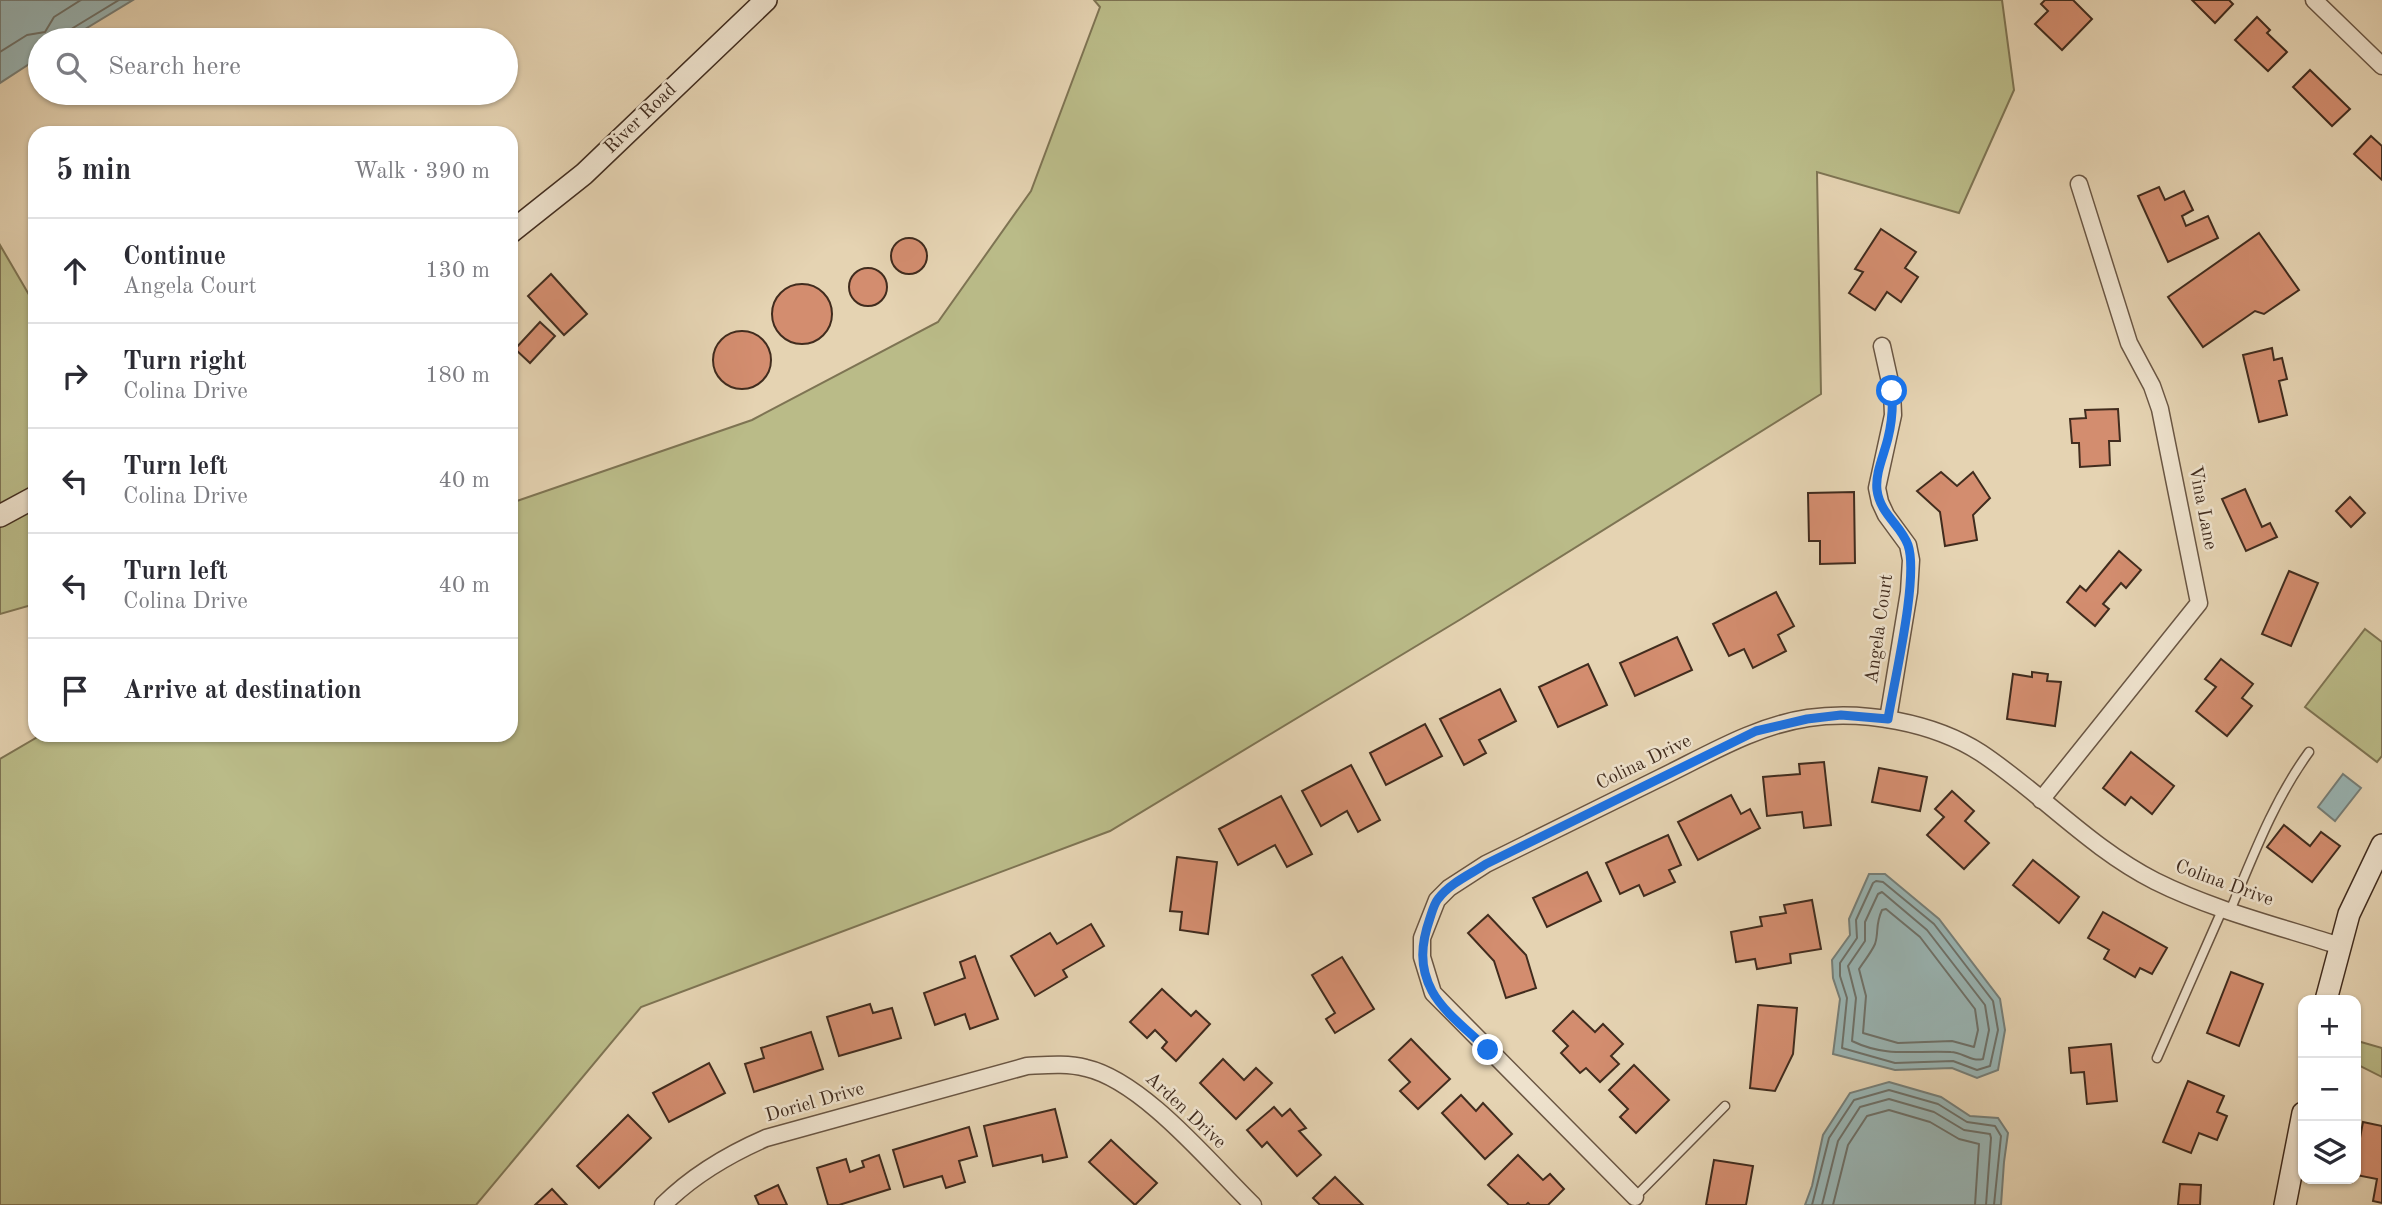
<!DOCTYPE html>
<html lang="en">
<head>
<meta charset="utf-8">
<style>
  body { margin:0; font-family:"Old Standard TT",serif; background:#f2f2f3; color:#2b2b33 }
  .controls { position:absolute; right:21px; bottom:21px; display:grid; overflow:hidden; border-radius:14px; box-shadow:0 2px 5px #0004 }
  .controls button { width:63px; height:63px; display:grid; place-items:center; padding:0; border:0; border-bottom:2px solid #e1e1e2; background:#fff; color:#2b2b33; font:35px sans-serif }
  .stop { position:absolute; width:21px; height:21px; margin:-16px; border:5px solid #1a73e8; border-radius:50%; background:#fff }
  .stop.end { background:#1a73e8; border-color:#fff; box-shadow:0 2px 7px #0008 }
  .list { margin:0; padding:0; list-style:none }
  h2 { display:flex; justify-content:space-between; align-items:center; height:91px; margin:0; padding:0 28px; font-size:30px }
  h2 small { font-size:23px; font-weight:400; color:#7c7c81 }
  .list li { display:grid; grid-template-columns:46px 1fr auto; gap:21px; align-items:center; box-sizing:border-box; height:105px; padding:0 28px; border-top:2px solid #e1e1e2 }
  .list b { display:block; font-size:26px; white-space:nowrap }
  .list p { margin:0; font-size:23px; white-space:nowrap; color:#7c7c81 }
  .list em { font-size:23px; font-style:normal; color:#7c7c81 }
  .icon { flex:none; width:38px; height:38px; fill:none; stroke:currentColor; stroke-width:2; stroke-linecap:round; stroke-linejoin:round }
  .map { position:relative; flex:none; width:2382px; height:1205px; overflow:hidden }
  .search { position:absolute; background:#fff; box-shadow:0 2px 5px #0004; left:28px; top:28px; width:490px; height:77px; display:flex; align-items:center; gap:18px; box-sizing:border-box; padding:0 24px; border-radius:38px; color:#7c7c81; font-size:26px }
  .panel { position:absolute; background:#fff; box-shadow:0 2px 5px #0004; left:28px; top:126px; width:490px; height:616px; border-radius:21px }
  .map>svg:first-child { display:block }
</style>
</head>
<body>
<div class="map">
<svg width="2382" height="1205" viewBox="0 0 2382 1205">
  <rect width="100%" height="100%" fill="#e5d3b2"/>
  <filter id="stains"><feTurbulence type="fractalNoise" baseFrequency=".00286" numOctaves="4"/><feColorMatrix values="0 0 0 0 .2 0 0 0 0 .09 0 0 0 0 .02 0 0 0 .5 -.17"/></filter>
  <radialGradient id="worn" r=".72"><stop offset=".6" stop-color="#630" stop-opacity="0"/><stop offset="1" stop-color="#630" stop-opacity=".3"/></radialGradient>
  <g fill="#babb88" stroke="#7e7453" stroke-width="2">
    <path d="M1094 0H2002L2014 90 1959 213 1817 172 1821 394 1461 619 1110 831 641 1007 476 1205H0V759L41 735H511V503L752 420 938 322 1031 191 1100 7Z"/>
    <path d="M0 245 35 305V604L0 614Z"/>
    <path d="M2365 629 2382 642V756L2377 762 2305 707Z"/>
    <path d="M2361 1042 2382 1048V1077L2356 1064V1045Z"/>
  </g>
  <g fill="#99b6b6" stroke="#767f79" stroke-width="2">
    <path d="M0 0H133L67 40H40V57L0 83Z"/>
    <path d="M2343 774 2361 788 2335 821 2318 807Z"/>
    <path d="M1869 874H1885L1939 919 2000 999 2005 1030 1998 1070 1977 1078 1952 1068 1895 1070 1833 1054 1840 999 1833 978 1832 960 1850 935 1849 919Z"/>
    <path d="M1889 1082 1941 1097 1970 1116 1998 1118 2008 1133 2004 1162 2001 1205H1805L1812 1186 1823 1135 1850 1093Z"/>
  </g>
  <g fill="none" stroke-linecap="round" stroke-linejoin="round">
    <g stroke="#6d716a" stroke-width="2">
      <path d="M64 40 68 31 119 0"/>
      <path d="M0 52 27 35 45 32 54 17 81 0"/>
      <path d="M1876 881 1883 882 1934 924 1993 1001 1998 1030 1990 1066 1977 1070 1953 1061 1895 1063 1842 1048 1847 998 1840 976V963L1857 938 1856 920 1873 883Z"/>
      <path d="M1882 892 1927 930 1985 1005 1989 1030 1983 1059C1971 1062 1962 1052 1951 1052 1914 1050 1887 1058 1852 1041L1856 998 1848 966 1865 941V922L1878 894Z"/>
      <path d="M1886 909 1920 937 1975 1009 1978 1030 1974 1047 1952 1041 1898 1043 1863 1033 1866 996 1859 969C1864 961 1871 953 1875 944 1879 932 1875 925 1882 910Z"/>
      <path d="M1812 1205 1829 1138 1854 1100 1889 1090 1938 1104 1967 1122 1995 1126 2001 1136 1994 1205"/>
      <path d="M1822 1205 1838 1141 1860 1107 1889 1099 1934 1112 1964 1130 1990 1134 1991 1138 1986 1205"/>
      <path d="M1833 1205 1848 1145 1867 1116 1889 1110 1930 1122 1959 1139 1979 1144 1975 1205"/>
    </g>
  </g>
  <g fill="#d38d6f" stroke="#412c1e" stroke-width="2">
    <path d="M2045 0H2073L2092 19 2062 50 2035 24 2048 11 2041 4Z"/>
    <path d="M2192 0H2229L2233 4 2215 23Z"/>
    <path d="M2257 17 2270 30 2267 33 2287 52 2268 71 2235 40Z"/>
    <path d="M2310 70 2350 109 2332 126 2293 87Z"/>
    <path d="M2371 136 2382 146V180L2354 154Z"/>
    <path d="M2159 187 2165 200 2184 191 2193 210 2182 216 2186 226 2208 216 2218 238 2168 262 2138 196Z"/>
    <path d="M1881 229 1916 252 1905 268 1918 277 1901 302 1887 292 1875 310 1849 293 1863 272 1855 269Z"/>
    <path d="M2259 233 2299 290 2264 314 2255 311 2203 347 2168 297Z"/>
    <circle cx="909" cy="256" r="18"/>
    <circle cx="868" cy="287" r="19"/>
    <path d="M551 274 587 314 564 335 528 296Z"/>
    <circle cx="802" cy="314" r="30"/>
    <path d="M540 322 555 336 530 363 515 349Z"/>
    <circle cx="742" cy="360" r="29"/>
    <path d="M2272 348 2274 360 2282 358 2287 379 2279 381 2287 415 2259 422 2243 355Z"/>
    <path d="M2118 409 2120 441H2109L2110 465 2080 467 2079 443H2072L2070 419 2086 418 2085 410Z"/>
    <path d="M1941 472 1957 486 1973 472 1990 498 1973 515 1977 540 1945 546 1940 512 1917 491Z"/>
    <path d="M2245 489 2262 527 2270 523 2277 537 2246 551 2222 499Z"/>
    <path d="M1854 492 1855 563 1820 564V541H1809L1808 493Z"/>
    <path d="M2350 497 2365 513 2351 527 2336 511Z"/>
    <path d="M2119 551 2141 570 2126 588 2121 583 2103 604 2109 609 2095 626 2067 602 2080 586 2086 591Z"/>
    <path d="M2289 571 2318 583 2291 646 2262 634Z"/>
    <path d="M1776 592 1794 626 1778 635 1786 651 1753 668 1744 649 1729 656 1713 624Z"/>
    <path d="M1677 637 1692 670 1635 696 1620 663Z"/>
    <path d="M2221 659 2253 684 2242 698 2252 706 2227 736 2196 711 2216 687 2205 679Z"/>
    <path d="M1588 664 1607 705 1558 727 1539 687Z"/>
    <path d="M2032 672 2048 674 2047 681 2061 682 2055 726 2007 719 2013 674 2032 677Z"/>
    <path d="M1500 689 1516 721 1479 740 1486 753 1464 765 1440 719Z"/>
    <path d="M1425 724 1442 756 1386 785 1370 753Z"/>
    <path d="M2131 752 2174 786 2152 814 2131 797 2125 805 2103 788Z"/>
    <path d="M1824 762 1831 825 1804 828 1802 812 1767 816 1763 777 1800 774 1799 764Z"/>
    <path d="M1351 765 1380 820 1358 832 1347 811 1321 826 1302 791Z"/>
    <path d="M1879 768 1927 777 1920 811 1872 802Z"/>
    <path d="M1952 791 1974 811 1965 821 1989 843 1964 869 1927 835 1944 817 1935 809Z"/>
    <path d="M1731 795 1741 814 1750 809 1760 828 1698 860 1678 822Z"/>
    <path d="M1281 796 1312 854 1287 867 1275 845 1238 865 1219 829Z"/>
    <path d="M2284 825 2310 846 2321 832 2340 846 2312 882 2267 847Z"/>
    <path d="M1668 835 1681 865 1669 870 1675 882 1644 896 1639 885 1620 894 1606 863Z"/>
    <path d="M1177 857 1217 862 1208 934 1180 930 1182 912 1170 911Z"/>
    <path d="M2033 860 2079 897 2059 923 2013 885Z"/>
    <path d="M1587 872 1601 901 1547 927 1533 898Z"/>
    <path d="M1812 900 1821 949 1790 954 1791 963 1757 969 1755 959 1736 962 1731 932 1762 926 1760 917 1786 913 1784 905Z"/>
    <path d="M2103 912 2167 948 2152 974 2140 968 2135 977 2104 959 2109 950 2088 938Z"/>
    <path d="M1488 915 1526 955 1536 988 1506 998 1494 961 1468 933Z"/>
    <path d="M1091 924 1104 946 1063 970 1067 977 1035 996 1011 956 1050 933 1057 944Z"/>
    <path d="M975 956 998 1019 970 1029 965 1014 935 1025 924 993 965 978 960 962Z"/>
    <path d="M1342 957 1374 1009 1335 1033 1326 1019 1335 1013 1312 975Z"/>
    <path d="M2231 972 2263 984 2239 1046 2207 1033Z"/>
    <path d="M1162 989 1191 1016 1196 1011 1210 1024 1176 1061 1162 1048 1167 1042 1155 1030 1147 1038 1130 1022Z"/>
    <path d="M870 1004 873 1013 892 1008 901 1038 839 1056 827 1017Z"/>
    <path d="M1758 1005 1797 1008 1793 1054 1775 1091 1750 1088Z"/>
    <path d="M1573 1011 1595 1032 1603 1024 1623 1044 1611 1056 1619 1064 1600 1082 1586 1068 1580 1073 1561 1053 1568 1046 1553 1031Z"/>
    <path d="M811 1032 823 1069 754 1092 745 1064 764 1058 761 1048Z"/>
    <path d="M1411 1039 1450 1079 1418 1109 1400 1091 1410 1082 1389 1060Z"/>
    <path d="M2111 1044 2117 1101 2087 1104 2084 1072 2071 1073 2069 1048Z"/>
    <path d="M1223 1059 1244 1080 1256 1068 1272 1083 1236 1119 1200 1083Z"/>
    <path d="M709 1063 725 1093 669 1122 653 1093Z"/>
    <path d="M1634 1065 1669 1100 1636 1133 1620 1117 1628 1109 1609 1090Z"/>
    <path d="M2188 1081 2224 1096 2217 1112 2227 1116 2217 1140 2199 1133 2191 1153 2163 1142Z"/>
    <path d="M1461 1095 1476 1111 1483 1103 1512 1134 1485 1159 1442 1113Z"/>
    <path d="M1274 1107 1282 1116 1290 1109 1306 1128 1299 1131 1321 1155 1297 1176 1267 1142 1262 1147 1247 1130Z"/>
    <path d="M1055 1109 1067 1157 1043 1162 1042 1155 993 1166 984 1126Z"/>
    <path d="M628 1115 651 1138 599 1188 577 1166Z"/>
    <path d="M2363 1122 2382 1126V1203L2373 1201 2377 1179 2356 1175V1159Z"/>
    <path d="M969 1127 977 1156 959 1161 965 1182 946 1188 942 1176 904 1187 893 1150Z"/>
    <path d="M1111 1140 1157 1183 1135 1205 1089 1162Z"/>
    <path d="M879 1155 890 1189 839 1205H828L817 1168 846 1159 850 1172 864 1167 862 1161Z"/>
    <path d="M1518 1155 1543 1180 1550 1174 1564 1189 1548 1205H1530L1528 1203 1526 1205H1509L1488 1185Z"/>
    <path d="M1714 1160 1753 1166 1746 1205H1706Z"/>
    <path d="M1335 1177 1363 1205H1320L1313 1198Z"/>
    <path d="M2180 1184 2201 1185 2200 1205H2178Z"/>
    <path d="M778 1185 787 1205H759L755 1196Z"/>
    <path d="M552 1189 567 1205H535Z"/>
  </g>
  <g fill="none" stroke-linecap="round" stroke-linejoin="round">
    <defs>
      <g id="lane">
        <path d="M2230 911C2253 856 2274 800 2309 752"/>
        <path d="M2157 1058 2223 908"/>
        <path d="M1635 1197 1725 1106"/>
      </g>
      <g id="street">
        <path d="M2314 0 2382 66"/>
        <path d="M1882 346 1892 391 1893 415 1877 488 1880 502 1886 515 1908 545 1911 560 1909 592 1888 719"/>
        <path d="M2041 800 2199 603 2160 409 2152 386 2129 343 2079 184"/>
        <path d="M1635 1197 1433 993 1422 957V938L1437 900 1449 888 1486 864C1545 835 1603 806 1662 777 1709 754 1755 726 1808 718 1863 710 1933 722 1981 753 2041 793 2090 848 2155 881 2213 910 2278 926 2340 946"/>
        <path d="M663 1205C693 1175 727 1155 766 1138L1027 1066C1047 1065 1067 1063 1086 1068 1143 1081 1211 1164 1253 1205"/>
      </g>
      <g id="secondary">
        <path d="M511 232 584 174 766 0"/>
        <path d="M0 516 35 497"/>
        <path d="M2326 1000 2349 914 2382 845"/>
        <path d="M2285 1205 2303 1113"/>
      </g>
    </defs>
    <use href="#lane" stroke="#6a5643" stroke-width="11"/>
    <use href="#street" stroke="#6a5643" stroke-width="19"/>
    <use href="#secondary" stroke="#412c1e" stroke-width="24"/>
    <use href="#lane" stroke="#eee2cd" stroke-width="8"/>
    <use href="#street" stroke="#eee2cd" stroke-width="16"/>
    <use href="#secondary" stroke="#eee2cd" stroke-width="21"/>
  </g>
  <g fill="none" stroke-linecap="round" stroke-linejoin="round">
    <path stroke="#1a73e8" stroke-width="9" d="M1488 1050C1471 1033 1443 1012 1432 991 1419 966 1421 944 1430 918 1432 912 1434 904 1438 899 1450 883 1471 874 1486 864L1756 731 1807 719 1841 715 1888 719C1894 682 1919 577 1908 545 1901 525 1880 514 1877 490 1875 473 1884 455 1888 438 1892 422 1893 407 1892 391"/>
  </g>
  <g text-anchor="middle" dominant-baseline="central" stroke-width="5" stroke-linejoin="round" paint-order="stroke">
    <g font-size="19" fill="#412c1e" stroke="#eee2cd">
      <text transform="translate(641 119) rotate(-44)">River Road</text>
      <text transform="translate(2202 508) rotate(79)">Vina Lane</text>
      <text transform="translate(1880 629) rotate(-82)">Angela Court</text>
      <text transform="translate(1644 763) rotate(-26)">Colina Drive</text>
      <text transform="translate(2224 884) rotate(20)">Colina Drive</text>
      <text transform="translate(815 1103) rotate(-16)">Doriel Drive</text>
      <text transform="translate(1185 1111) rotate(43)">Arden Drive</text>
    </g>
  </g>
  <rect width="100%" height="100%" filter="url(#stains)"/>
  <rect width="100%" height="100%" fill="url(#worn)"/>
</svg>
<div class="controls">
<button>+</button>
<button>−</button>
<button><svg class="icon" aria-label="layers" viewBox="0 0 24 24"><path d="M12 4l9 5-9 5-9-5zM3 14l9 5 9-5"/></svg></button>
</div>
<div class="stop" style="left:1892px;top:391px"></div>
<div class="stop end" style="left:1488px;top:1050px"></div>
<div class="search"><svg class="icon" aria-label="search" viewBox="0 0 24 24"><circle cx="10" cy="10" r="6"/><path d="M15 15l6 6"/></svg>Search here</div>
<section class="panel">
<h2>5 min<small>Walk · 390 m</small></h2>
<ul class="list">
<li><svg class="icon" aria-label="ahead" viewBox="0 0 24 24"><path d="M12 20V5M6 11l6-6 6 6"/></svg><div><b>Continue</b><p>Angela Court</p></div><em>130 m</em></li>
<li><svg class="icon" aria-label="right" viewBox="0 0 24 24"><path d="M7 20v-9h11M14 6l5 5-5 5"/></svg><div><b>Turn right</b><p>Colina Drive</p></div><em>180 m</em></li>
<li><svg class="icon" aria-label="left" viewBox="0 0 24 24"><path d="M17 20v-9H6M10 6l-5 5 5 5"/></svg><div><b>Turn left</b><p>Colina Drive</p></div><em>40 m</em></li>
<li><svg class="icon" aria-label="left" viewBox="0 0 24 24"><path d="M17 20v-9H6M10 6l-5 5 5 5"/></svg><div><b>Turn left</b><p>Colina Drive</p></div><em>40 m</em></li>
<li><svg class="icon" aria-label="arrive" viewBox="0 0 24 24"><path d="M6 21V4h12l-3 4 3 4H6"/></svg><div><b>Arrive at destination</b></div></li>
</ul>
</section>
</div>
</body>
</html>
